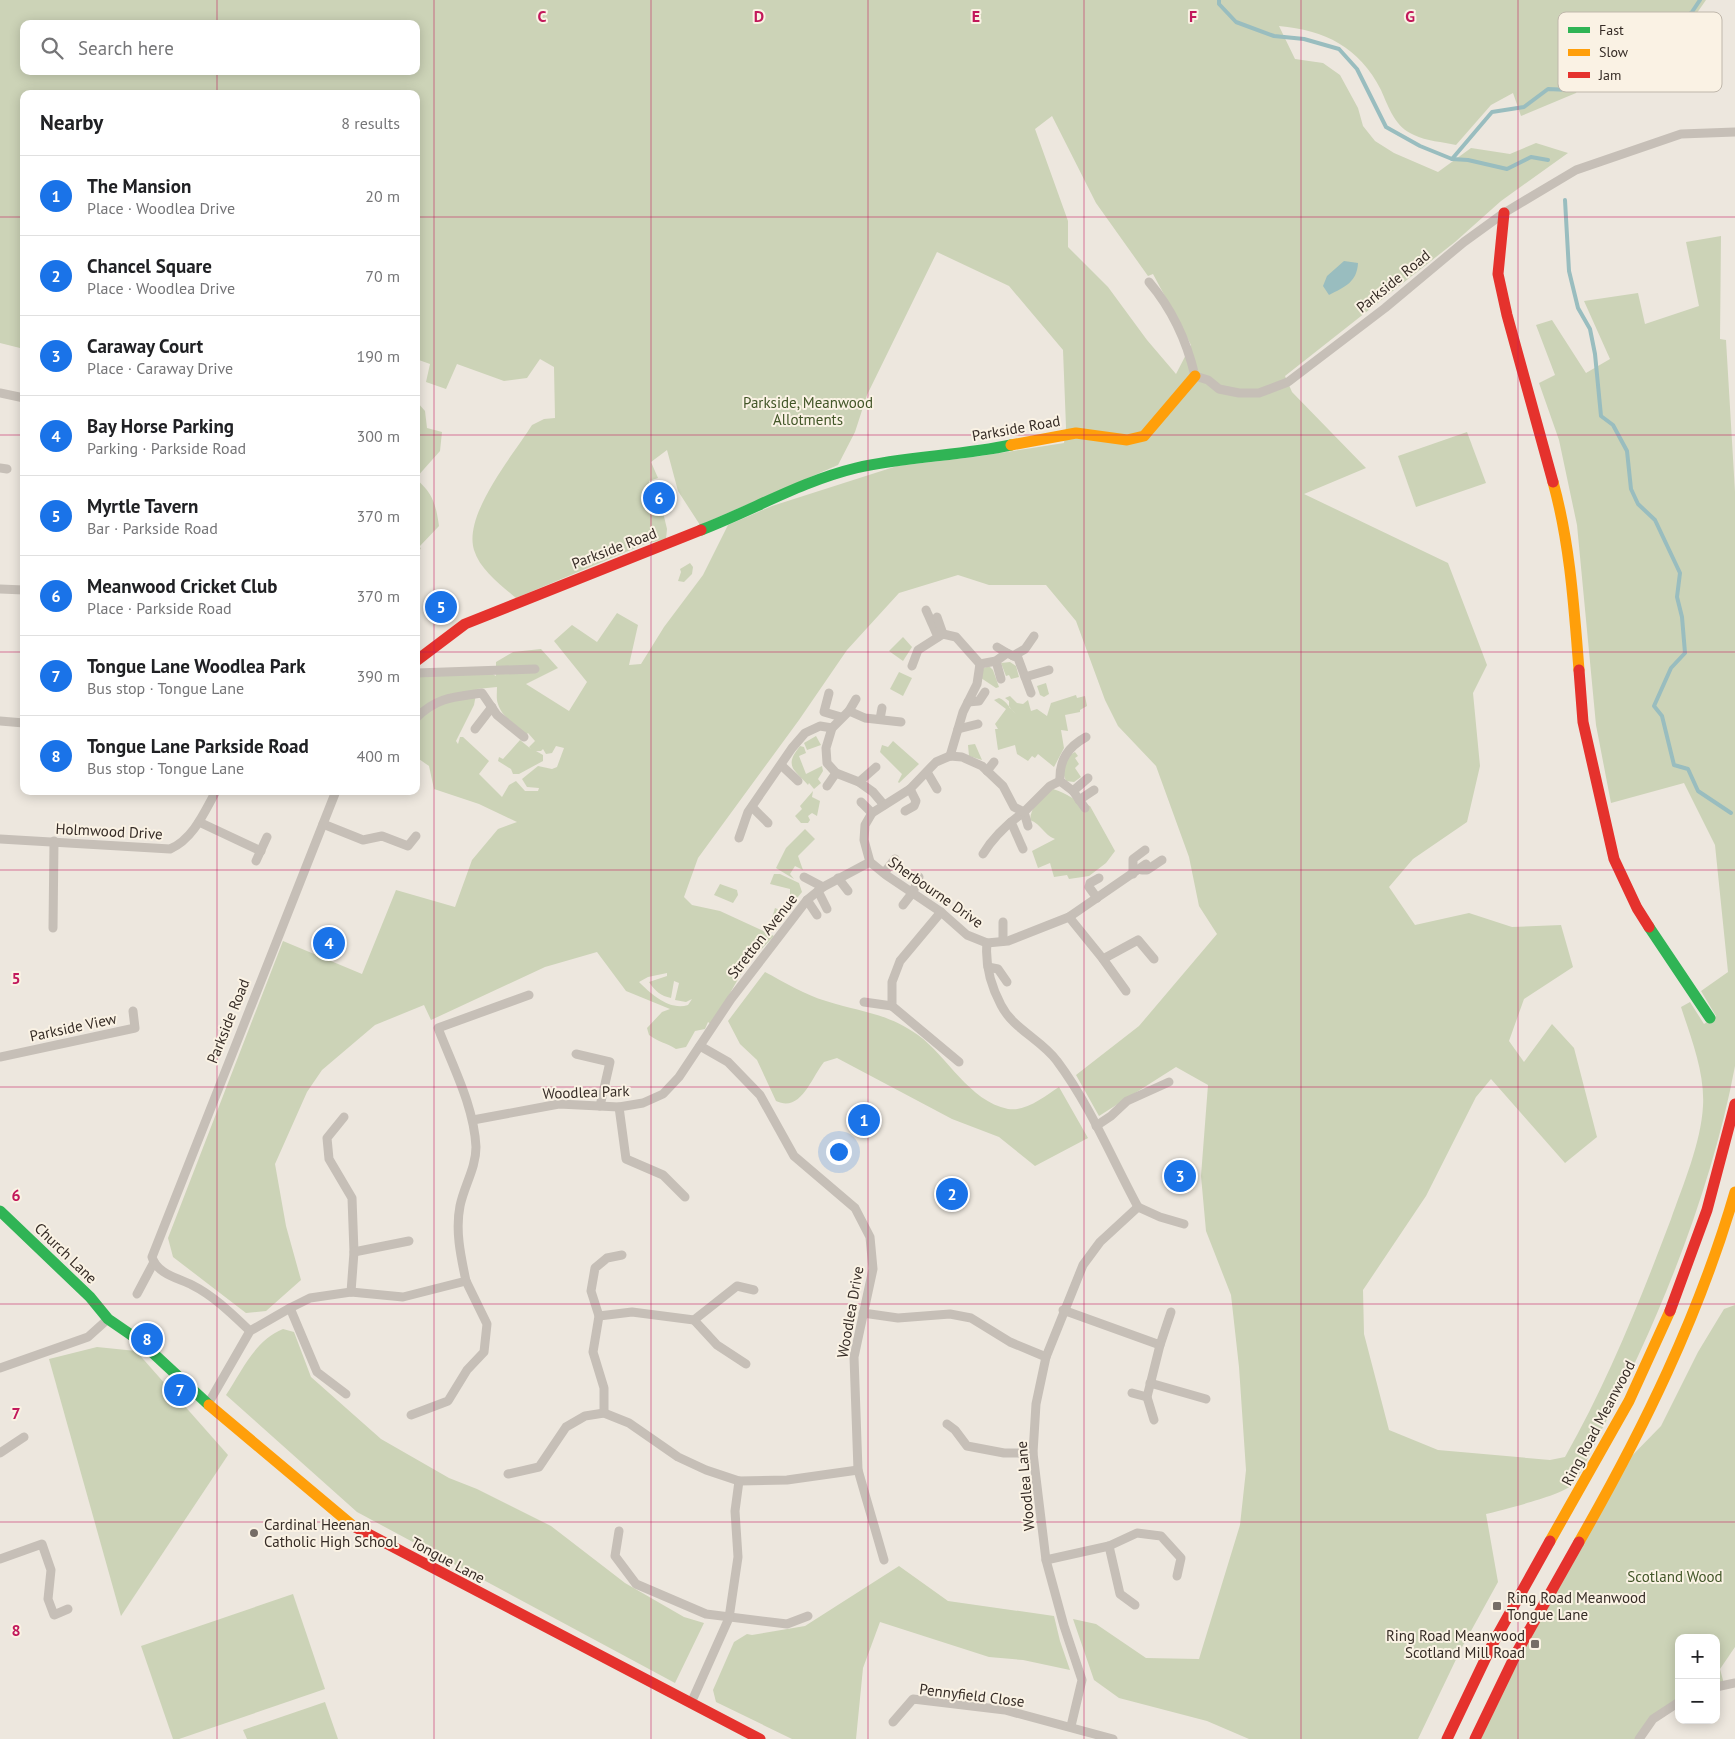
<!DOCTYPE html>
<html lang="en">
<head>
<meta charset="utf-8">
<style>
  body { margin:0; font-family:"PT Sans",sans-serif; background:#f2f2f2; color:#202124 }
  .controls { position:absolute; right:15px; bottom:15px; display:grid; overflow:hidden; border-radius:10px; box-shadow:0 2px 12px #0003 }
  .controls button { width:45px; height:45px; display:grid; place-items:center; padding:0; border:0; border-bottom:1px solid #e0e0e0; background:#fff; color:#202124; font:25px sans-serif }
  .you { position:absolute; left:838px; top:1151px; width:18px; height:18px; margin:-12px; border:4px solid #fff; border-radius:50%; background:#1a73e8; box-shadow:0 0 0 8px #1a73e833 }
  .badge { display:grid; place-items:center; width:32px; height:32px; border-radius:50%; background:#1a73e8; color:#fff; font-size:16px; font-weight:700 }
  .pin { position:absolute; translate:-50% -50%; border:2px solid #fff; box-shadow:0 1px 5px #0006 }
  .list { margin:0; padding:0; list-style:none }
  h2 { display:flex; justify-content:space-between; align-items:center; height:65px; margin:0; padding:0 20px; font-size:21px }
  h2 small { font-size:16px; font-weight:400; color:#757577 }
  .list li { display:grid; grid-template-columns:32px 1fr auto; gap:15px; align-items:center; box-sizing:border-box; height:80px; padding:0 20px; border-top:1px solid #e0e0e0 }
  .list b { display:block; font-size:19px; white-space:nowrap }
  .list p { margin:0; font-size:16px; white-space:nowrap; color:#757577 }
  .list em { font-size:16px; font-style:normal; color:#757577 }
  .icon { flex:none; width:28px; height:28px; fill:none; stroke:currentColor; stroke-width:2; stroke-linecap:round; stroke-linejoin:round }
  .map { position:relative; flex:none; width:1735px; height:1739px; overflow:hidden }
  .search { position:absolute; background:#fff; box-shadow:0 2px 12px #0003; left:20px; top:20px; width:400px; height:55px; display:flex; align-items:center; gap:12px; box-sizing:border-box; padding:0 18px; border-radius:10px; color:#757577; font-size:19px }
  .panel { position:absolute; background:#fff; box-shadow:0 2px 12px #0003; left:20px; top:90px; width:400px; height:705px; border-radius:10px }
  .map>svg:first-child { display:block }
</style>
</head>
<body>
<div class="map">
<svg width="1735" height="1739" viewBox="0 0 1735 1739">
  <rect width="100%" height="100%" fill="#ede7de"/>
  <g fill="#ccd3b7" fill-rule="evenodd">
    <path d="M0 0H1706L1678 40 1650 44 1589 69 1576 93 1521 116 1513 93 1491 105 1456 145C1443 142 1426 141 1414 135 1395 127 1389 108 1381 90 1359 47 1325 30 1279 26L1295 59 1323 63 1340 75 1358 108 1363 126 1375 141 1394 153 1438 172 1471 148 1510 154 1536 143 1568 153 1501 201 1455 242 1285 376 1292 392 1366 468 1304 494 1448 563 1487 665 1473 693 1480 766 1467 822 1413 859 1389 887 1415 925 1469 913 1512 927 1561 925 1573 967 1524 999 1509 1041 1524 1062 1552 1024 1574 1048 1597 1137 1565 1163 1491 1079 1476 1097 1426 1196 1363 1290 1364 1334 1389 1430 1438 1450 1550 1460 1565 1457C1608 1381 1640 1301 1671 1219 1683 1185 1701 1143 1703 1106 1705 1073 1691 1038 1681 1007L1690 1002 1704 1024 1716 1016 1701 991 1728 972 1715 845 1684 783 1611 803 1596 725 1577 525 1559 440 1539 383 1555 375 1536 325 1552 320 1586 373 1610 359 1584 301 1638 293 1645 324 1699 306 1686 242 1721 236 1720 339 1726 340 1735 492V1066C1712 1189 1659 1321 1601 1431 1595 1443 1580 1477 1572 1485 1560 1496 1505 1509 1486 1514L1498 1582 1461 1649 1418 1739H1249L1207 1721 1119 1698 1094 1680 1073 1619 1096 1624 1146 1658 1199 1659 1240 1525 1246 1470 1239 1367 1231 1295 1206 1231 1201 1176 1208 1085 1176 1067 1099 1116 1076 1075 1139 1026 1217 934 1199 906 1189 857 1156 766 1118 726 1105 700 1076 621 1046 585H989L958 575 899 593 847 650 799 720 698 858 684 897 692 905 720 911 774 936 751 960 746 961 741 956 739 959 746 965 712 1025 708 1022 705 1029 695 1031 686 1047 676 1049C667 1043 658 1042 649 1035L647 1028 662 1012 670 1009 626 991 597 952 545 967 431 1020 424 1005 375 1025 322 1070 307 1092 275 1164 286 1226 301 1280 266 1311 246 1313 173 1257 168 1238 283 941 362 974 396 890 455 907 472 860 498 829 517 822 479 804 434 789 429 766 416 757V677L481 668 496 676V662L513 652 541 649 558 668 526 684 569 711 587 682 554 641 572 625 597 642 617 613 638 625 629 665 641 664 664 627 703 575 728 525 772 506 897 466 974 457 1064 443 1066 427 1063 350 1009 286 937 252 867 395 855 432 838 465 700 525 678 491 667 450 651 462 658 478 649 481 656 509 662 508 667 529 666 539 645 544 516 598C501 585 480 570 474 550 463 514 514 454 532 425L544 419 555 418 554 367 540 359 527 378 504 381 457 364 446 389 426 382 430 364 416 359V94H24V349L0 343ZM24 24H416V71H24ZM1052 116 1096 203 1148 276 1153 274 1191 345 1176 374 1147 340 1108 287 1068 247V221L1035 129ZM497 687C497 692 496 699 498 704 502 718 517 724 526 735L528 733 535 741 529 747 531 749 520 740 503 759 499 757 498 761 511 769 513 774H519L543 761V755L536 751H541L543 749 546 754 552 753 556 746 564 748 557 767 552 769 538 766 522 779 527 787 539 788 538 791H525L516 781 509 785 502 797 479 774 489 761 463 737H460L458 744 456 741 474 705 477 689ZM667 973V976L649 982C655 991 661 996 671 998L674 981 679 983 675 1000 686 1002 692 999 688 1005C670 1011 651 994 639 982L648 977Z"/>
    <path d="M417 402 425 411 427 428 442 432 440 451 416 478Z"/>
    <path d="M1467 432 1486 483 1416 507 1398 456Z"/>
    <path d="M416 479C433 493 436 505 439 526L419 547 421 548 416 557Z"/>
    <path d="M690 563 693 567 692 574 684 582 678 581 681 572 680 569Z"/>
    <path d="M903 637 912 647 903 661 889 651Z"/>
    <path d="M1010 662 1016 666 1019 677 1011 679 1009 675 1006 676 1001 663Z"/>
    <path d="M989 666 993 670 999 687 996 688 981 678 982 669Z"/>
    <path d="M899 672 912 678 903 696 890 689Z"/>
    <path d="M1046 683 1049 694 1044 697 1040 695 1037 686Z"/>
    <path d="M1076 695 1077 698 1085 696 1087 706 1080 710V712L1065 715 1068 731 1061 730 1064 748 1054 767 1038 754 1035 758 1032 756 1028 761 1017 754 1015 745 998 750 995 729H998L995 724 1006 709 994 700 999 698C1007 701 1009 708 1016 714L1009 707V701L1005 698 1010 696 1017 703 1023 704 1028 700 1031 711 1037 709 1047 716 1051 703Z"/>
    <path d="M816 736 821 745 807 750 804 743Z"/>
    <path d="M893 741 919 764 899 783 898 782 902 774 880 752 882 745 888 747Z"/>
    <path d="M975 744 982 760 969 756 968 745Z"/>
    <path d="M800 746 804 747 806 753 799 756 806 774 822 766 823 771 818 779 821 783 814 789 809 783 808 785C795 770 783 767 800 746Z"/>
    <path d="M1075 752 1078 756 1075 758 1079 764 1075 768 1081 777 1074 782 1066 781 1063 773 1068 756Z"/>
    <path d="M1053 789C1067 793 1076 802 1090 806L1115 851 1106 863 1089 876 1069 879 1067 875 1054 877 1050 863 1038 868 1032 851 1055 839C1044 835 1041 824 1030 820 1031 806 1041 796 1053 789Z"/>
    <path d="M813 791 812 797 820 801 817 816 812 813 808 816 810 820 808 823H801L795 816 802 809 800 806Z"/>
    <path d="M805 829 815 839 798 856 803 870 795 866 790 874 794 879 776 868 786 848Z"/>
    <path d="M774 874H780L799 883 802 892 793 903 790 902V889L770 884Z"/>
    <path d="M720 884 737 890 738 895 733 903 714 895Z"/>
    <path d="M775 908 784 912 778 923 772 918Z"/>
    <path d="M765 972C784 982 805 995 826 1001 861 1012 887 1013 918 1035 948 1057 969 1101 1008 1109 1026 1112 1045 1096 1059 1087L1088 1138 1035 1166 999 1137 952 1119 837 1058 824 1062C811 1078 801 1113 776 1101L757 1060 740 1044 728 1021Z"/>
    <path d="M1735 1305V1647L1720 1669 1724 1684 1716 1687V1638H1679V1702L1653 1719 1639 1739H1475L1619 1469 1661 1426 1698 1352 1724 1309Z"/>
    <path d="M283 1329 294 1332 311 1377 381 1439 449 1478 477 1489 551 1526 625 1583 684 1617 704 1623 675 1683 357 1512 226 1395C242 1371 255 1340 283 1329Z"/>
    <path d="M97 1347 136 1351 228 1455 121 1616 49 1359Z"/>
    <path d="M899 1566 948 1601 1054 1616 1060 1641 1070 1670 1023 1660 989 1657 880 1622 863 1668 856 1739H792L716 1702 713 1690 734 1642 747 1634 752 1635 805 1626Z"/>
    <path d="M293 1594 325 1689 179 1739H173L141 1646Z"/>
    <path d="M325 1702 338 1739H247L243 1730Z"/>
  </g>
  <path fill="#99bdbf" d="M1344 261 1358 263C1357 282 1345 287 1329 295L1323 286 1327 276Z"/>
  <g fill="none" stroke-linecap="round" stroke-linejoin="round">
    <g stroke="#99bdbf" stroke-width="4">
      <path d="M1219 0V4L1236 22 1274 36 1304 39 1339 49 1357 69 1386 127 1420 146 1452 159 1468 160 1507 169 1531 157 1548 160"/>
      <path d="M1452 159 1492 112 1524 107 1548 89 1570 90 1587 63 1632 46 1644 35H1666L1692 12 1700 0"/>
      <path d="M1565 200 1569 271 1578 308 1590 329 1595 354 1601 416 1613 425 1627 451 1631 489 1638 504 1655 520 1680 573 1677 597 1682 617 1685 653 1671 668 1654 706 1662 716 1674 765 1688 769 1698 791 1731 813"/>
    </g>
    <g stroke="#c6bfb7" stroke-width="9">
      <path d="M1149 282C1172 309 1187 342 1195 376L1208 380 1219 389 1239 393H1259L1288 382 1385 308 1464 242 1504 213 1576 170 1681 134 1735 132"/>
      <path d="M0 393 24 398"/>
      <path d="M0 468 7 469"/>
      <path d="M0 589 24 590"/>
      <path d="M926 610 938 637"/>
      <path d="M937 617 943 634"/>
      <path d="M997 647 1007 653"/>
      <path d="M1013 656 1025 649 1034 636"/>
      <path d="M996 661 1001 679"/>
      <path d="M912 666 918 650 943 634 956 637 980 664 996 661 1007 653 1018 658 1031 693"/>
      <path d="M416 673 535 669"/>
      <path d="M1025 677 1049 670"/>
      <path d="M829 693 824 712 841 717"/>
      <path d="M856 699 849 711 832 728 826 748 827 763 836 773 859 782 873 792 884 805"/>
      <path d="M968 702 979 701 985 692"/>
      <path d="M849 711 865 718 901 722"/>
      <path d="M416 718C437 697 454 697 482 693L497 715 524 737"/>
      <path d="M880 719 882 708"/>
      <path d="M0 721 24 723"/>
      <path d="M475 729 492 707"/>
      <path d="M958 729 978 724"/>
      <path d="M950 756 963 712 977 684 980 664"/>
      <path d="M781 765 798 781"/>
      <path d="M987 771 994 762"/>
      <path d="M927 772 937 789"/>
      <path d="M859 782 876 767"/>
      <path d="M827 786 836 773"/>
      <path d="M1073 791 1088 778"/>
      <path d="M1079 800 1094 790"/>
      <path d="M861 802 872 813"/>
      <path d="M752 807 768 823"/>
      <path d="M1085 808 1073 791 1060 781C1059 760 1068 747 1086 737"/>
      <path d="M905 811 914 806 916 801 910 789"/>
      <path d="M199 822 261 851"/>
      <path d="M1011 822 1023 849"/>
      <path d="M323 824 363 840 382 836 408 846 416 836"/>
      <path d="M739 838 748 812 792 748 805 733 820 726 832 728"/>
      <path d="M0 839 170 849C193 839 204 813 216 791"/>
      <path d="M983 854C994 836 1007 824 1024 812L1028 826"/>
      <path d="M256 861 267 837"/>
      <path d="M870 862 886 875 941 912 967 935 987 943 1008 941 1069 917 1146 864"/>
      <path d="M1142 870H1147L1162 860"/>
      <path d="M884 873 895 859"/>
      <path d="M1133 874V859L1145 850"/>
      <path d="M804 877 823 887"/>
      <path d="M838 878 848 891"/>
      <path d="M818 891 827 909"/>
      <path d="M1097 898 1089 887 1090 883 1099 878"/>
      <path d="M807 900 817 915"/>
      <path d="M903 905 913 892 919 877"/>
      <path d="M941 912 900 961 892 982V1006L959 1062"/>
      <path d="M1069 917 1103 959 1138 940 1154 959"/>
      <path d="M53 928 54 841"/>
      <path d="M1003 941V922"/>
      <path d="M987 943C985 964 991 986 1001 1005 1013 1029 1042 1040 1057 1061 1090 1105 1112 1159 1138 1207"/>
      <path d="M1103 959 1126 991"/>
      <path d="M988 967 998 969 1007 982"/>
      <path d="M864 1002 892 1006"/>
      <path d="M700 1046 728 1062 760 1095 794 1156 855 1208 870 1237 873 1269 854 1357 858 1470 884 1560"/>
      <path d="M576 1054 610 1062 600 1106"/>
      <path d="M0 1057 135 1028 133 1011"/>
      <path d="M619 1107 626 1159 663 1175 685 1197"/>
      <path d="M344 1117 327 1138 329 1159 352 1198 354 1252 351 1292"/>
      <path d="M473 1120 559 1104 619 1107 643 1103 663 1094 679 1077 731 999 807 900 823 887 870 862 864 840 865 825 872 813 910 789 936 762 950 756 962 757 982 766 1003 786 1014 807 1024 812 1050 786 1060 781"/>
      <path d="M1096 1126 1111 1116 1127 1101 1169 1082"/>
      <path d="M1138 1207 1160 1217 1184 1224"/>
      <path d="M354 1252 409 1241"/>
      <path d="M137 1294 154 1262"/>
      <path d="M290 1308 317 1372 346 1394"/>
      <path d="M1063 1310 1160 1345 1171 1312"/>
      <path d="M863 1313 898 1318 950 1314 971 1318 1010 1342 1046 1357"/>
      <path d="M599 1316 632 1312 694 1320 737 1286 754 1290"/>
      <path d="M694 1320 717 1345 746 1364"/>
      <path d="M250 1331C232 1314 214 1296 192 1285 178 1278 157 1274 152 1257L336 791"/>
      <path d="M0 1368 88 1337 108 1319"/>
      <path d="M1150 1383 1206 1399"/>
      <path d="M1132 1393 1147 1397"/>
      <path d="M208 1404 250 1331 290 1308 310 1298 351 1292 403 1297 466 1281C461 1257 455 1231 460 1206 464 1186 476 1168 476 1147 474 1106 453 1067 438 1028L529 995"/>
      <path d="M604 1413V1388L593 1352 599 1316 591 1291 595 1268 607 1258 622 1255"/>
      <path d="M411 1415 448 1401 467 1370 484 1352 487 1324 466 1281"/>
      <path d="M1154 1420 1147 1397 1160 1345"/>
      <path d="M947 1424 955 1430 967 1446 1004 1453H1033"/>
      <path d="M0 1453 24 1437"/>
      <path d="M508 1474 539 1467 566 1427 585 1416 604 1413 629 1423 678 1457 706 1470 739 1481 787 1480 858 1470"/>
      <path d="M619 1531 615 1556 636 1584 706 1614 787 1624 808 1616"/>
      <path d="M1109 1546 1120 1594 1135 1605"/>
      <path d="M0 1559 42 1544 51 1570 48 1599 54 1615 68 1609"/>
      <path d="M1046 1560 1109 1546 1137 1533 1161 1536 1181 1558 1177 1576"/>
      <path d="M1716 1687 1735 1683"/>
      <path d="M691 1703 729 1618 738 1557 735 1511 739 1481"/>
      <path d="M893 1722 913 1699 1005 1710 1113 1739"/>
      <path d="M1071 1726 1082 1680 1064 1626 1046 1560 1033 1453 1036 1404 1046 1357 1083 1265 1100 1242 1138 1207"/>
      <path d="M1639 1739 1653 1719 1679 1702"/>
    </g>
    <g stroke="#30b455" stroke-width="11">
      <path d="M701 530C753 510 802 481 856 468 907 456 960 456 1011 445"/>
      <path d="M1649 927 1710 1018"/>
      <path d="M0 1211 90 1297 108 1319 140 1341 209 1405"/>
    </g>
    <g stroke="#ff9f0a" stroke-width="11">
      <path d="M1011 445 1076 433 1127 440 1144 436 1195 376"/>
      <path d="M1553 482C1570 543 1574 607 1579 670"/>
      <path d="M209 1405 353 1526"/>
      <path d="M1550 1541 1629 1401 1670 1311"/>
      <path d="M1579 1542C1643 1430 1699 1316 1735 1192"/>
    </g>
    <g stroke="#e5322d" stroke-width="11">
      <path d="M1504 213 1498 274 1507 315 1553 482"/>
      <path d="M416 661 465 624 701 530"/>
      <path d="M1579 670 1583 722 1614 859 1637 908 1649 927"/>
      <path d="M1670 1311 1707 1210 1735 1104"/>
      <path d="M353 1526 760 1739"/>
      <path d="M1447 1739 1492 1645 1550 1541"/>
      <path d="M1475 1739 1517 1652 1579 1542"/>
    </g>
  </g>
  <path fill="none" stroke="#c2185b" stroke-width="1" stroke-opacity="0.55" d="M217 0V24M434 0V1739M651 0V1739M868 0V1739M1084 0V1739M1301 0V1739M1518 0V1739M217 71V94M0 217H24M416 217H1735M0 435H24M416 435H1735M0 652H24M416 652H1735M217 791V1739M0 870H1735M0 1087H1735M0 1304H1735M0 1522H1735"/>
  <g fill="#766d66" stroke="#faf2e4" stroke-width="2">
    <circle cx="254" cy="1533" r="5"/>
    <rect x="1492" y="1601" width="10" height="10" rx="2.5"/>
    <rect x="1530" y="1639" width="10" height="10" rx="2.5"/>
  </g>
  <g text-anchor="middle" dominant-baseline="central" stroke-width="4" stroke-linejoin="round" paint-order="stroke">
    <g font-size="15" fill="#362c26" stroke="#faf2e4">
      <text transform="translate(1393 281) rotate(-39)">Parkside Road</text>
      <text transform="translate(1016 428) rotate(-10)">Parkside Road</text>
      <text transform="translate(614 548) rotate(-21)">Parkside Road</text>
      <text transform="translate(109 831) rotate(3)">Holmwood Drive</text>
      <text transform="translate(936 892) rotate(35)">Sherbourne Drive</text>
      <text transform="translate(762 936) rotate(-52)">Stretton Avenue</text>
      <text transform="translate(228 1021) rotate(-68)">Parkside Road</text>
      <text transform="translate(73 1027) rotate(-12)">Parkside View</text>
      <text transform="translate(586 1092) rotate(-2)">Woodlea Park</text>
      <text transform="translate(66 1253) rotate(44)">Church Lane</text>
      <text transform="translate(850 1312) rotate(-80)">Woodlea Drive</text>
      <text transform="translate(1598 1423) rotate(-62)">Ring Road Meanwood</text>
      <text transform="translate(1025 1486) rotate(-95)">Woodlea Lane</text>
      <text transform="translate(448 1560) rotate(28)">Tongue Lane</text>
      <text transform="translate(972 1695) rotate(7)">Pennyfield Close</text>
    </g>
    <g font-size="15" fill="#425628" stroke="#faf2e4">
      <text x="808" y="402">Parkside, Meanwood<tspan x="808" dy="17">Allotments</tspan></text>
      <text x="1675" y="1576">Scotland Wood</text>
    </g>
    <g font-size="15" fill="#362c26" stroke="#faf2e4" text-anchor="start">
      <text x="264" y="1524">Cardinal Heenan<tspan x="264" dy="17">Catholic High School</tspan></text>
      <text x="1507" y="1597">Ring Road Meanwood<tspan x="1507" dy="17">Tongue Lane</tspan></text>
      <text x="1525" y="1635" text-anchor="end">Ring Road Meanwood<tspan x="1525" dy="17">Scotland Mill Road</tspan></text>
    </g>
  </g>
  <rect x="1558" y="12" width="164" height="80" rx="8" fill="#faf2e4" stroke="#bfb7ab" stroke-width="1"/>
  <rect x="1568" y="27" width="22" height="6" fill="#30b455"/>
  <rect x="1568" y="49" width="22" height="7" fill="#ff9f0a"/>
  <rect x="1568" y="72" width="22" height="6" fill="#e5322d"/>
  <g font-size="14" fill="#362c26">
    <text x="1599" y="35">Fast</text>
    <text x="1599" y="57">Slow</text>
    <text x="1599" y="80">Jam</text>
  </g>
  <g font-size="16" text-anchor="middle" font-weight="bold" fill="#c2185b" stroke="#faf2e4" stroke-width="4" stroke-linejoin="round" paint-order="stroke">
    <text x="542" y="22">C</text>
    <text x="759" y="22">D</text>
    <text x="976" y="22">E</text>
    <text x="1193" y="22">F</text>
    <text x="1410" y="22">G</text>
    <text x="16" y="984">5</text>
    <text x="16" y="1201">6</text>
    <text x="16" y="1419">7</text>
    <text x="16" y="1636">8</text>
  </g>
</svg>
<div class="controls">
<button>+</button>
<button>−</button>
</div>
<div class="you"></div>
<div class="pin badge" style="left:864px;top:1120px">1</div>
<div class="pin badge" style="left:952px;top:1194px">2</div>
<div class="pin badge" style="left:1180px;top:1176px">3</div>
<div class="pin badge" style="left:329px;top:943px">4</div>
<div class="pin badge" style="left:441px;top:607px">5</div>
<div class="pin badge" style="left:659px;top:498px">6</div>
<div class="pin badge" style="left:180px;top:1390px">7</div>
<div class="pin badge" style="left:147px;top:1339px">8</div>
<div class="search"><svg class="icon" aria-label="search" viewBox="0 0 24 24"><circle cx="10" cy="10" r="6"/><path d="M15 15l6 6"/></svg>Search here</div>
<section class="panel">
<h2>Nearby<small>8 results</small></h2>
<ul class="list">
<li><span class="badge">1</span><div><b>The Mansion</b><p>Place · Woodlea Drive</p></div><em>20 m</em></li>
<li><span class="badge">2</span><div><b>Chancel Square</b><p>Place · Woodlea Drive</p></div><em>70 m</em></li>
<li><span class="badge">3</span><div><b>Caraway Court</b><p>Place · Caraway Drive</p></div><em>190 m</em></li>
<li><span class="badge">4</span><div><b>Bay Horse Parking</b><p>Parking · Parkside Road</p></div><em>300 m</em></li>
<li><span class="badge">5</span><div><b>Myrtle Tavern</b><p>Bar · Parkside Road</p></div><em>370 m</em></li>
<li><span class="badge">6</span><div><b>Meanwood Cricket Club</b><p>Place · Parkside Road</p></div><em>370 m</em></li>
<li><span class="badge">7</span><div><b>Tongue Lane Woodlea Park</b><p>Bus stop · Tongue Lane</p></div><em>390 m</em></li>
<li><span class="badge">8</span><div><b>Tongue Lane Parkside Road</b><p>Bus stop · Tongue Lane</p></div><em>400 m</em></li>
</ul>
</section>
</div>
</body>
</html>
